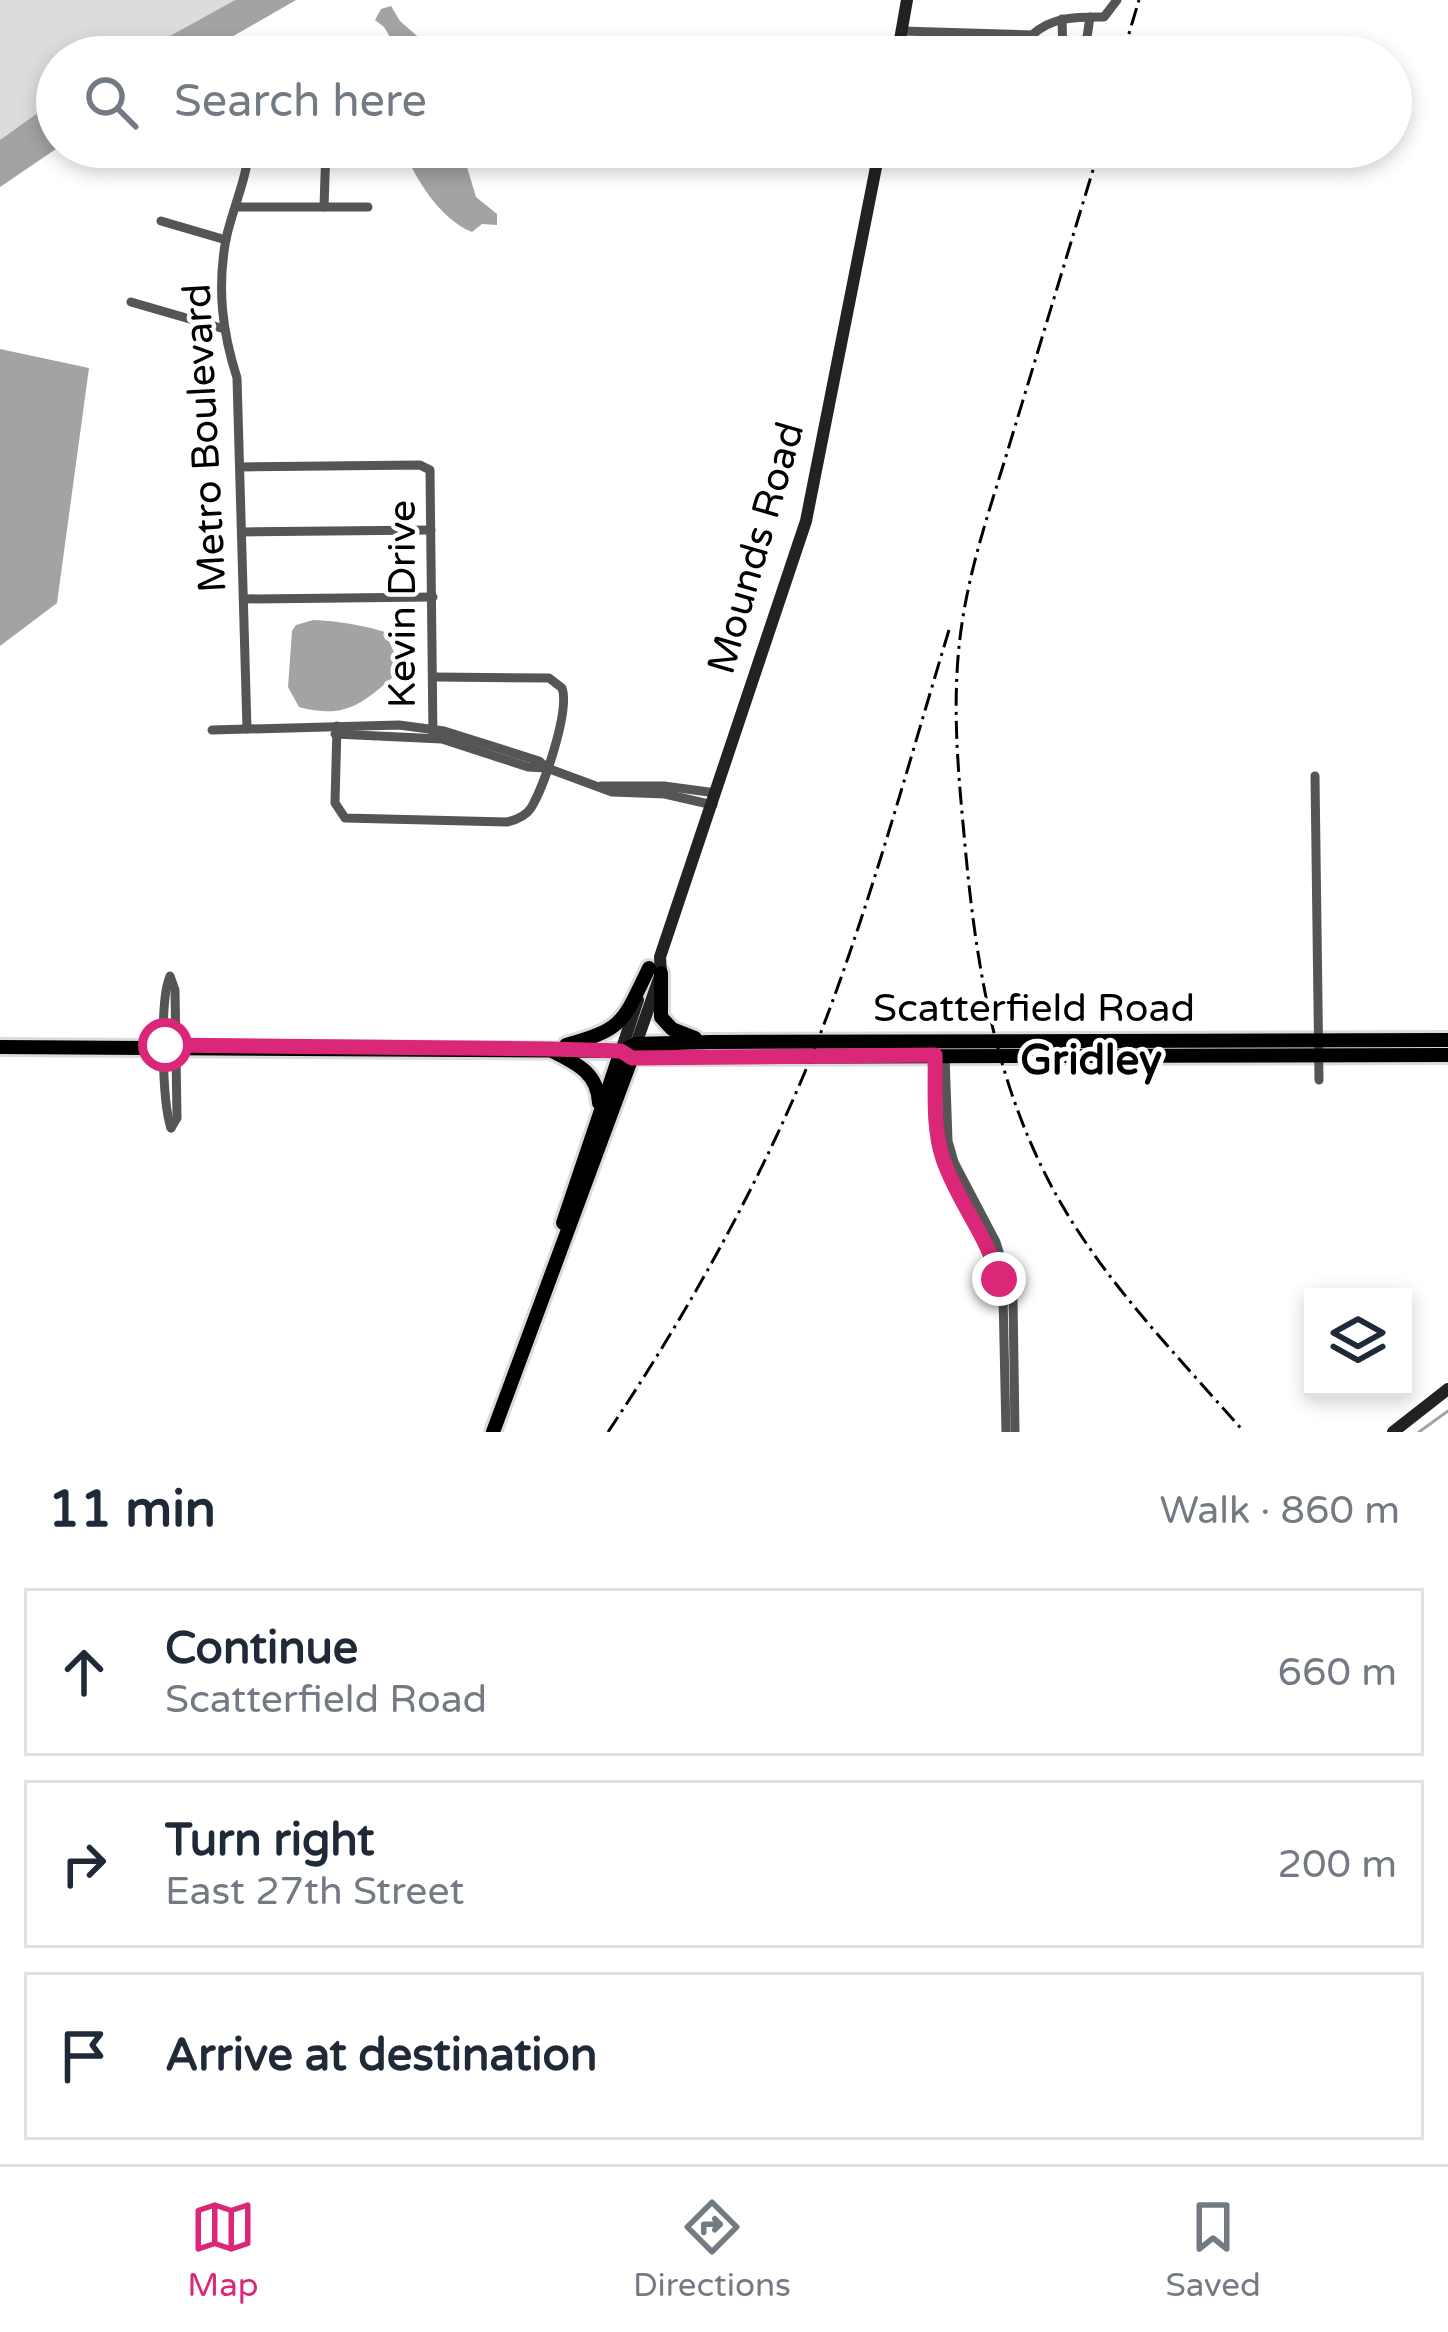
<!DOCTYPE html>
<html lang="en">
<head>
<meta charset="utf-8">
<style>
  body { margin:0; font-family:"Varela Round",sans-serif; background:#f2f2f3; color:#1f2937 }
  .controls { position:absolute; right:36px; bottom:36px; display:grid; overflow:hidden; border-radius:0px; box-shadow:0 6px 18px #0003 }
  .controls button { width:108px; height:108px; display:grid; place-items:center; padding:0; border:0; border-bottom:3px solid #e0e1e3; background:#fff; color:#1f2937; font:60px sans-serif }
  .stop { position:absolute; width:36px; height:36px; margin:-27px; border:9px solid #db2777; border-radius:50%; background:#fff }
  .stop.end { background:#db2777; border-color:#fff; box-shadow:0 3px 12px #0008 }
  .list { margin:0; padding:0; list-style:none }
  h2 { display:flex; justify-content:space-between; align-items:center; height:156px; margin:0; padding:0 48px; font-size:51px }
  h2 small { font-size:39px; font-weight:400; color:#747a83 }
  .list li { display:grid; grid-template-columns:78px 1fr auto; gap:36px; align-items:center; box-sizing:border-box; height:168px; margin:0 24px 24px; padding:0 24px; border:3px solid #e0e1e3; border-radius:0px }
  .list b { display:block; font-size:45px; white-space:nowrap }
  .list p { margin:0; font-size:39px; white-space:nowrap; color:#747a83 }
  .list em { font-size:39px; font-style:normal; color:#747a83 }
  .icon { flex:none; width:66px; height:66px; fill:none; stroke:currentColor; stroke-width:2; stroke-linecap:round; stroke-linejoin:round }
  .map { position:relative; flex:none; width:1448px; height:1432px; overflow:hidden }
  .search { position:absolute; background:#fff; box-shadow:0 6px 18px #0003; left:36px; right:36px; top:36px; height:132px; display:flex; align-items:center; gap:30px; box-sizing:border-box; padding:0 42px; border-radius:66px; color:#747a83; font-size:45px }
  .sheet { height:732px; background:#fff }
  nav { display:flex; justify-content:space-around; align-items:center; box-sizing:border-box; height:168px; border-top:3px solid #e0e1e3; background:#fff; font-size:33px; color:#747a83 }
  nav a { display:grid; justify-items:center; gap:6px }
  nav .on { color:#db2777 }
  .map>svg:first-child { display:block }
</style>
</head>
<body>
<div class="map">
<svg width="1448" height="1432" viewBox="0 0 1448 1432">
  <rect width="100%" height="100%" fill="#fff"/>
  <path fill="#dcdcdc" d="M0 0H235L132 57H57V99L0 140Z"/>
  <g fill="#a3a3a3">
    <path d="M235 0H296L197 57H132Z"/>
    <path d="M391 6 400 21 425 43 419 47 420 57H402L384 27 375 20 381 9Z"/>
    <path d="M57 99 59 147 0 187V140Z"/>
    <path d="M403 147H461L476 197 497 214V225L482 224 472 232C441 220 414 178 403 147Z"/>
    <path d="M0 349 89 368 57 603 0 646Z"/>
    <path d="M313 620C338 621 362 625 385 632L396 657 394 676C361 705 344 719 299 707L288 687 292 631 296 625Z"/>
  </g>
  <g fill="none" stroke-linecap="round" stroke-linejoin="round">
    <path stroke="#a3a3a3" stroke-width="3" d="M1419 1432 1448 1411"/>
    <defs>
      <g id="primary">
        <path d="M661 973V1017L672 1029 695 1038"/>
        <path d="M566 1045C625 1029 623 1021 649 968"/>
        <path d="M0 1047 621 1051 636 1044 711 1042 1448 1040"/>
        <path d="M621 1051 632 1057 1448 1055"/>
        <path d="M554 1052C578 1064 598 1074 599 1103"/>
        <path d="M563 1223 621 1051"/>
        <path d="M493 1432 635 1049"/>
      </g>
    </defs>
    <use href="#primary" stroke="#dbdbdb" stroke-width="20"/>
    <g stroke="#555" stroke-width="9">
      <path d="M1062 19 1063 57"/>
      <path d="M902 31 1032 35C1053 16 1078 17 1104 17L1117 0"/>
      <path d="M991 57 992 34"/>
      <path d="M1032 57V35"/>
      <path d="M1084 57 1090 17"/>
      <path d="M210 147 248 160"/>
      <path d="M236 207H368"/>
      <path d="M324 207 326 147"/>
      <path d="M161 221 226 240"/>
      <path d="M131 302 221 328"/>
      <path d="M240 467 420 465 430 470 433 738"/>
      <path d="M242 532 431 530"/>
      <path d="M244 599 433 597"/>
      <path d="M337 726 335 803 345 818 507 822C516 820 525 817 531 808 544 787 570 710 562 688L549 678 435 677"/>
      <path d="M247 729 237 378C222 331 217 288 226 239 233 207 247 179 249 147"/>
      <path d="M212 730 399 725 444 731 539 761 547 768 612 792 665 794 713 805"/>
      <path d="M335 734 442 739 528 767 547 768"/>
      <path d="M1315 776 1319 1080"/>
      <path d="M601 786H664L716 793"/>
      <path d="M170 976 175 990 177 1118 171 1128"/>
      <path d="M169 979C160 1003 162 1102 171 1128"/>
      <path d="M935 1053 939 1145 944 1164 988 1245 1003 1296 1006 1432"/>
      <path d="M945 1056 948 1141 954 1162 996 1242 1013 1298 1015 1432"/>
    </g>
    <g stroke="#222" stroke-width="12">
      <path d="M897 57 907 0"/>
      <path d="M636 1044 661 973 660 957 806 521 880 147"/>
      <path d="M621 1051 638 1000"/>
      <path d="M1393 1432 1448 1389"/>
    </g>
    <use href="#primary" stroke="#000" stroke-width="14"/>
    <g stroke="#000" stroke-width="3" stroke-dasharray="18 6 3 6" stroke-linecap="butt">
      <path d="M1122 57 1139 0"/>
      <path d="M1100 147C1071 242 1042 338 1013 433 995 494 973 554 963 617 951 689 957 761 964 834 975 959 993 1078 1054 1191 1103 1281 1177 1355 1244 1432"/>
      <path d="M608 1432C687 1314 758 1187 812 1055 867 917 906 772 949 630"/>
    </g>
  </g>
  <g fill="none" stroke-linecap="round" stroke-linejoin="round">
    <path stroke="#db2777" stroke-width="15" d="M165 1045 550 1049 621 1051 632 1058 935 1055C936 1089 932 1126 943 1159 957 1201 987 1235 999 1279"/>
  </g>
  <g text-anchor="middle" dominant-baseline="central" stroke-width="9" stroke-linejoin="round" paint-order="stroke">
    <g font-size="39" fill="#000" stroke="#fff">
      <text transform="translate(205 438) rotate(-93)">Metro Boulevard</text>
      <text transform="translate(756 548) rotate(-74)">Mounds Road</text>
      <text transform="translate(402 604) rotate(-90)">Kevin Drive</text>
      <text x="1034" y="1008">Scatterfield Road</text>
    </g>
    <g font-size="42" font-weight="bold" fill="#000" stroke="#fff">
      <text x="1091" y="1060">Gridley</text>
    </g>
  </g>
</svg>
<div class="controls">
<button><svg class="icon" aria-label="layers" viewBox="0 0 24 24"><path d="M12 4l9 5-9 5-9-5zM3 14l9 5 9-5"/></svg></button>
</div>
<div class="stop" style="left:165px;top:1045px"></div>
<div class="stop end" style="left:999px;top:1279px"></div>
<div class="search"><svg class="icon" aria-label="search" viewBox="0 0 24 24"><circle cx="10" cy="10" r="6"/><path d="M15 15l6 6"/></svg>Search here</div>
</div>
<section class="sheet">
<h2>11 min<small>Walk · 860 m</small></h2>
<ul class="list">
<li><svg class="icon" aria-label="ahead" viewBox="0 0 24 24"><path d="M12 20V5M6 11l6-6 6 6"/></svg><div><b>Continue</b><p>Scatterfield Road</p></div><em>660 m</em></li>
<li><svg class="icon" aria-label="right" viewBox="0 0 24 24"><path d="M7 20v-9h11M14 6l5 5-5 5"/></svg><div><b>Turn right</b><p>East 27th Street</p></div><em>200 m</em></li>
<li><svg class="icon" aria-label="arrive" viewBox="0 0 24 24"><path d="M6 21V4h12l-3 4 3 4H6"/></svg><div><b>Arrive at destination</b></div></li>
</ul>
</section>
<nav>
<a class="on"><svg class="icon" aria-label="map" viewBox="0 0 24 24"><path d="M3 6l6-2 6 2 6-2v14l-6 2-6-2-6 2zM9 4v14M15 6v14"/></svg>Map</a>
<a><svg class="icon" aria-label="directions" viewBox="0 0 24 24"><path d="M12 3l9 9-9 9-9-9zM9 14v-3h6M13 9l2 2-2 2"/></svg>Directions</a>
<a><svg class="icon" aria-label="saved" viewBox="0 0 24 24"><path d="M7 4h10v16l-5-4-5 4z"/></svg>Saved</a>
</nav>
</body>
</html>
